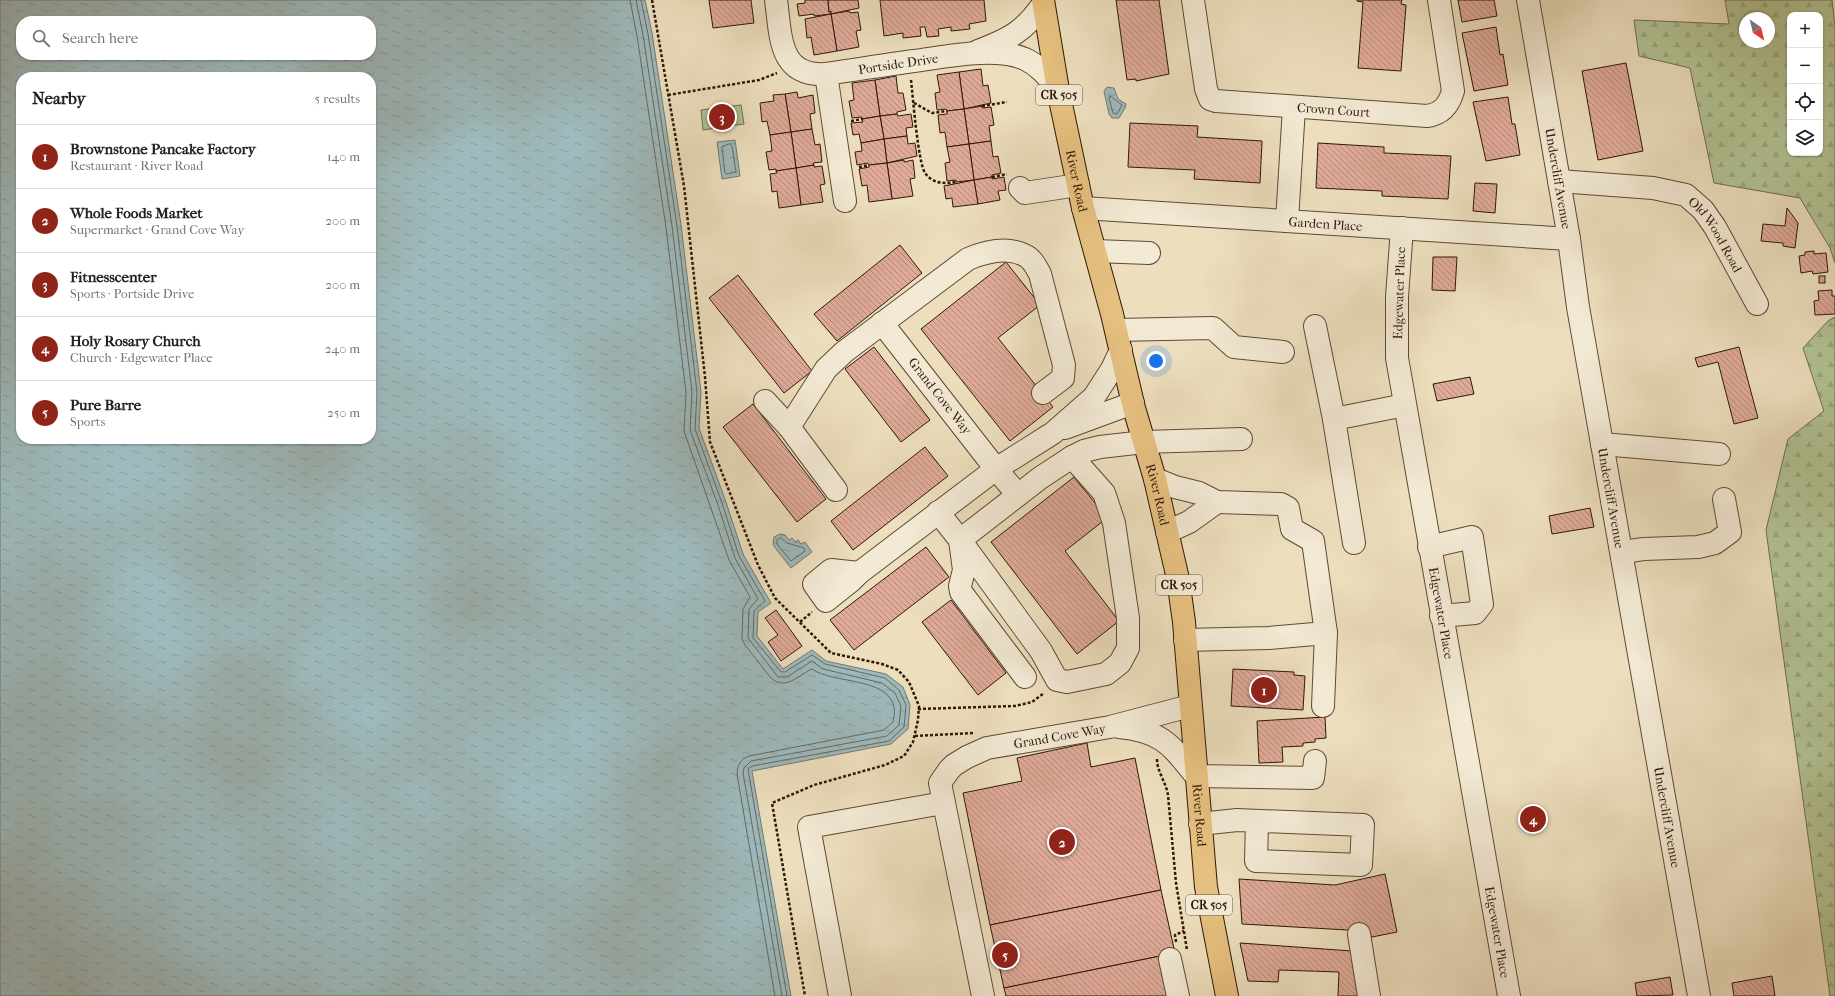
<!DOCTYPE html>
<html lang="en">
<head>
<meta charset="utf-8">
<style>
  body { margin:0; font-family:"IM FELL French Canon",serif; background:#f2f2f2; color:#202124 }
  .controls { position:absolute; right:12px; top:12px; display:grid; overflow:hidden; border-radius:8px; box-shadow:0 1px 3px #0004 }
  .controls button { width:36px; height:36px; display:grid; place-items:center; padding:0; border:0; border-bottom:1px solid #e0e0e0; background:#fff; color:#202124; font:20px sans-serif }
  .compass { position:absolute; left:1739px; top:12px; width:36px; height:36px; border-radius:50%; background:#fff; box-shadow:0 1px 3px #0004; rotate:145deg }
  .you { position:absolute; left:1156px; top:361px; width:14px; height:14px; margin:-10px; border:3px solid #fff; border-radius:50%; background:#1a73e8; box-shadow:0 0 0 6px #1a73e833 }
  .badge { display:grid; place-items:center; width:26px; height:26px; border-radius:50%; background:#8f2418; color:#fff; font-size:13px; font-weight:700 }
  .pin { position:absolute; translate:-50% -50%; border:2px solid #fff; box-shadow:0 1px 4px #0006 }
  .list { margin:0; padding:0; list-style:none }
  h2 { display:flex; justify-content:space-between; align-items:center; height:52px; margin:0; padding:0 16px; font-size:17px }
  h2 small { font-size:13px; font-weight:400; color:#757577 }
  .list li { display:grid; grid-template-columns:26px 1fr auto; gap:12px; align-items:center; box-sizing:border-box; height:64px; padding:0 16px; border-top:1px solid #e0e0e0 }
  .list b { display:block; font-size:15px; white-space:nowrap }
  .list p { margin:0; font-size:13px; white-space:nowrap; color:#757577 }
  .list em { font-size:13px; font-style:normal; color:#757577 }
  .icon { flex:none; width:22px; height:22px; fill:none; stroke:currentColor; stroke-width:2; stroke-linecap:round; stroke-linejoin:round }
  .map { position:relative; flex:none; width:1835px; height:996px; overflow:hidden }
  .search { position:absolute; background:#fff; box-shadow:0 1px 3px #0004; left:16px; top:16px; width:360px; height:44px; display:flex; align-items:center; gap:10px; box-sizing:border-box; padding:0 14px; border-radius:16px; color:#757577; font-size:15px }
  .panel { position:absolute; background:#fff; box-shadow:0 1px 3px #0004; left:16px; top:72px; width:360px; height:372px; border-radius:16px }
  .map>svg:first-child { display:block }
</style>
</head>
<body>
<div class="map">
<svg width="1835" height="996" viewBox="0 0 1835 996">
  <defs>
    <pattern id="forest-firs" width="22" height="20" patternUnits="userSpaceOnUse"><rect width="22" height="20" fill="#b3c395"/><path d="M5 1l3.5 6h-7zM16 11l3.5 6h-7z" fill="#9aa77f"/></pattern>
    <pattern id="water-ripples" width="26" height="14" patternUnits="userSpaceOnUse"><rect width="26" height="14" fill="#9ebabd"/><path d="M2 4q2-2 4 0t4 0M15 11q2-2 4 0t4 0" fill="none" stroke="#889fa1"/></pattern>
    <pattern id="building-back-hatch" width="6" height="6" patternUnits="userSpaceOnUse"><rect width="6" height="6" fill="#dfaa99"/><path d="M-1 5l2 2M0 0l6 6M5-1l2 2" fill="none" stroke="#b5897b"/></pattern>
  </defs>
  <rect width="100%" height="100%" fill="#eddfbe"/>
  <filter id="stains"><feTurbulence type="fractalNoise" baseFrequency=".005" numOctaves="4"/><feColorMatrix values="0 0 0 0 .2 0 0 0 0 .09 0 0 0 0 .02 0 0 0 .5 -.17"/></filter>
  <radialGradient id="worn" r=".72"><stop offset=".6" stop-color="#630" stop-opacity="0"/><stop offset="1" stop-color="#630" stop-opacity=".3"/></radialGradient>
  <path fill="#b3c395" stroke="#716d4e" d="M741 105 744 124 703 130 701 110Z"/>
  <g fill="url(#forest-firs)" stroke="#716d4e" fill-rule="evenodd">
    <path d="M1725 0H1832L1835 26V263L1830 248 1800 198 1714 183 1690 68 1639 56 1634 20 1729 24ZM1790 15H1820V153H1790ZM1745 18H1769V42H1745Z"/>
    <path d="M1835 317V996H1830L1766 530 1788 439 1824 411 1803 348 1828 321Z"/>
  </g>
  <g fill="url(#water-ripples)" stroke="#727974" fill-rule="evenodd">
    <path d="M0 0H645L652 33 681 225 701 392 699 428 726 502 743 554 771 603 758 612 757 636 783 669 812 650 826 661 886 674 903 687 910 705 908 729 891 744 752 771 791 996H0ZM21 21H371V55H21ZM21 77H371V439H21Z"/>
    <path d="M1107 87 1114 88 1118 99 1126 104 1125 108 1119 118H1112L1109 114 1104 91Z"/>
    <path d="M735 140 740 176 722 179 717 142Z"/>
    <path d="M780 534 785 535 789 540 792 538 795 542 798 540 801 544 805 542 812 552 791 568 773 545 774 537Z"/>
  </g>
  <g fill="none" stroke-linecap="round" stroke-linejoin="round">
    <g stroke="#666862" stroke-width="1">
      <path d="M630 0 637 36 666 227 686 393 684 431 729 560 750 597 743 609 742 639 745 645 770 677C785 692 798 675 812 669 833 684 888 677 894 707 895 711 894 717 893 722L884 730 749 756C741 759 737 765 737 774L775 996"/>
      <path d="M636 0 643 35 672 226 692 392 690 430 718 505 735 558 758 599 749 609 748 638 778 677H787L812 661 823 669 882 683 895 693 901 706 899 725 887 736 751 761 744 768 743 773 782 996"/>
      <path d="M641 0 648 34 677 226 697 392 695 429 722 503 739 556 765 601 754 611 753 638 781 672H785L812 655 825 664 885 678 899 690 906 705 904 727 889 741 752 766 748 769 787 996"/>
      <path d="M1110 96 1122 105 1117 114 1113 113 1109 98Z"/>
      <path d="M730 144 732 146 736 172 727 174 725 173 722 147Z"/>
      <path d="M781 538 787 543 804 548 805 551 791 561 777 544V540Z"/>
    </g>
  </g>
  <g fill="url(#building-back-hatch)" stroke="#2f1707">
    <path d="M709 0H751L754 23 713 28Z"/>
    <path d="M805 0H828L829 12 831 11V14L814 16V14L799 16 797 4 805 3Z"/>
    <path d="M828 0H858L859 8 831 14V11L829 12Z"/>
    <path d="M880 0H984L986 21 969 24 970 29 951 31V27L938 29 939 36 927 37 925 27H920L921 36 903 38V33L884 36Z"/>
    <path d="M1116 0H1159L1169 74 1136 81V79L1127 80Z"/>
    <path d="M1357 0H1402L1401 4 1406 5 1401 71 1358 68 1363 2 1357 1Z"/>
    <path d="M1458 0H1494L1497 16 1462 22Z"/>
    <path d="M849 11 850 13 858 12 861 30 856 31 859 47 837 51 831 14Z"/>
    <path d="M831 14 837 51 814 55 811 37 807 38 805 19Z"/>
    <path d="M1496 27 1500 55 1503 54 1508 85 1474 91 1462 33Z"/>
    <path d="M1626 63 1643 151 1598 160 1582 71Z"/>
    <path d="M981 69 983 86 988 85 991 103 964 109 959 72Z"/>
    <path d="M959 72 964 109 947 111 946 109 937 110 935 93 940 92 937 75Z"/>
    <path d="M896 76 898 93H903L906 110 897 112V114L880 116 875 80Z"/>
    <path d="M875 80 880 116 862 119V117L852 118 849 101 854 100 852 83Z"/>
    <path d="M797 92 798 98 813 95 815 113 810 114 812 129 791 132 785 94Z"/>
    <path d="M785 94 791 132 770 135 767 121 762 122 760 103 774 101 773 95Z"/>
    <path d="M1508 97 1512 124H1515L1520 155 1486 161 1473 102Z"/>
    <path d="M982 106V108L991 107 994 125 989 126 991 141 969 144 964 109Z"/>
    <path d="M964 109 969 144 947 147 945 132 940 133 938 115 947 114V111Z"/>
    <path d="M897 114 898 116 911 114 913 127 906 128 907 136 884 139 880 116Z"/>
    <path d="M880 116 884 139 861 143 859 134 853 135 851 123 863 122 862 119Z"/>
    <path d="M1130 123 1198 126 1197 137 1262 141 1260 183 1194 179 1195 170 1128 167Z"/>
    <path d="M812 129 815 145 820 144 822 162 813 163 814 165 796 168 791 132Z"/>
    <path d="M791 132 796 168 776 171V169L769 170 766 152 772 151 770 135Z"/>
    <path d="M907 136 908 144 915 143 917 156 887 163 884 139Z"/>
    <path d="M884 139 887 163 869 165 868 163 857 165 855 152 862 151 861 143Z"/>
    <path d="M991 141 993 157 998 156 1001 173 992 175V177L974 180 969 144Z"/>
    <path d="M1318 143 1384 147V153L1451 156 1448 199 1382 196V191L1316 188Z"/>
    <path d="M969 144 974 180 956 182V180L947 181 945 163 950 162 947 147Z"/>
    <path d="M904 160V162L913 160 915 178 910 179 913 196 892 199 887 163Z"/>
    <path d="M887 163 892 199 869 202 867 185 862 186 859 169 869 167V165Z"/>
    <path d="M814 165V167L822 166 825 184 820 185 823 202 801 205 796 168Z"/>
    <path d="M796 168 801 205 779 208 777 191 772 192 770 174 777 173 776 171Z"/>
    <path d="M992 177V179L1004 177 1006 190 998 191 1000 200 978 204 974 180Z"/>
    <path d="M974 180 978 204 953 207 952 198 946 199 944 186Z"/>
    <path d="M1475 183 1497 184 1495 213 1473 211Z"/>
    <path d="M1787 208 1798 223 1795 248 1783 246V243L1761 241 1763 224 1785 226Z"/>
    <path d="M900 245 922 273 837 341 814 314Z"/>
    <path d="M1814 251V254L1826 253 1828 272 1813 274 1812 271 1801 273 1799 256 1805 255V252Z"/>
    <path d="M1433 257H1457L1455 291 1432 290Z"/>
    <path d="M1006 262 1040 305 998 338 1053 407 1010 441 921 329Z"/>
    <path d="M738 275 812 371 784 393 709 298Z"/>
    <rect x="1819" y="276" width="6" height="7"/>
    <path d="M1832 290V296H1835V314L1815 315 1814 301 1819 300 1818 291Z"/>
    <path d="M874 347 930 420 901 442 845 369Z"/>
    <path d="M1739 347 1758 418 1734 424 1718 362 1698 367 1695 358Z"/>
    <path d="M1470 377 1474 394 1437 401 1433 384Z"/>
    <path d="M753 404 826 499 797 522 723 427Z"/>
    <path d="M925 447 948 476 853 550 831 521Z"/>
    <path d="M1074 477 1107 518 1065 551 1119 621 1077 654 991 542Z"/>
    <path d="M1590 508 1594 527 1552 534 1549 516Z"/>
    <path d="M926 547 949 577 854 650 830 620Z"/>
    <path d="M951 600 1006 673 978 695 922 622Z"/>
    <path d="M776 610 802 646 781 661 768 642 778 635 765 618Z"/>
    <path d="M1233 669 1294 672V675L1305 676 1303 710 1231 706Z"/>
    <path d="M1325 717 1326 738 1315 739V742L1303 743V746L1282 747 1283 762 1259 763 1257 721Z"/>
    <path d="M1087 743 1091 767 1135 758 1161 890 990 925 963 793 1022 781 1017 758Z"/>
    <path d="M1385 874 1397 932 1367 938 1365 931 1242 924 1239 879 1335 885Z"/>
    <path d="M1161 890 1175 953 1004 988 990 925Z"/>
    <path d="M1240 943 1352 951 1361 996H1338L1339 972 1279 970 1278 982 1248 981Z"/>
    <path d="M1165 955 1173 996H1006L1004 988Z"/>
    <path d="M1772 976 1775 996H1734L1732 983Z"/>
    <path d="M1670 977 1673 995 1637 996 1635 983Z"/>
  </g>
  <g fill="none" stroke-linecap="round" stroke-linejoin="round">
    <defs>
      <g id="minor">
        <path id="s1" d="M776 0C781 35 778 77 826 74 855 70 884 65 914 61 945 57 995 46 1025 59 1040 66 1048 77 1058 90"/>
        <path id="s2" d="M1193 0 1206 89 1210 99 1216 101 1427 116C1442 114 1449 105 1453 91L1439 0"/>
        <path id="s3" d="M1528 0 1569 239 1578 307 1699 996"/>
        <path d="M978 51C1009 39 1024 32 1043 4"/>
        <path d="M826 74 845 201"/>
        <path id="s4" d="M1559 181 1653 188 1686 195 1703 210 1715 227 1757 304"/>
        <path d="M1020 188 1025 193 1078 185"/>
        <path id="s5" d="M1083 208 1569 239"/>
        <path d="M1287 221 1294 107"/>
        <path id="s6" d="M1402 228 1397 297V358L1509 996"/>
        <path d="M1095 251 1149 253"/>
        <path d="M1315 326 1334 419"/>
        <path d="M1116 330 1213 328 1234 347 1283 352"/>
        <path d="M765 401 789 427"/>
        <path d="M1065 428 1133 403"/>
        <path d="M1602 444 1719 454"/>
        <path d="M1155 479 1175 487 1199 493 1217 502 1281 504 1288 508 1292 529 1313 541 1326 633 1323 706"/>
        <path d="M836 490 789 427 826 369 844 352 968 259C985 252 1006 246 1024 255 1032 258 1036 267 1040 274L1064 365 1063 378 1043 393"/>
        <path d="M1018 495 996 469 1053 433 1094 397 1112 369 1121 350"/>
        <path d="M938 512 960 540 1040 478 1072 457 1084 451 1100 447 1144 442 1241 439"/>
        <path d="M1167 532 1189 522 1217 502"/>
        <path d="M1354 543 1334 419 1405 405"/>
        <path d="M1429 547 1472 537 1482 604 1475 613 1441 616"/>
        <path d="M1622 552 1644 549 1698 547 1715 543 1730 532 1724 499"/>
        <path d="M859 573 851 581 826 601 814 584 831 570 859 573 996 469 882 323"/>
        <path d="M1185 640 1269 638 1326 633"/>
        <path d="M1025 677 961 592 960 586 964 570 960 540 1041 651 1057 680 1067 682 1106 674 1120 663 1128 648V618L1114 523 1104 493 1072 457"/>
        <path d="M1119 727C1162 731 1171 745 1196 776L1313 778 1315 761"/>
        <path d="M1200 824 1237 820 1363 825 1361 865 1256 861 1257 821"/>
        <path d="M1359 934 1369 996"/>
        <path d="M1170 959 1178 996"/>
        <path d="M840 996 809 827 943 803"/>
        <path id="s7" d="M983 996 940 783 949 770 954 765 967 757 987 748 1110 727 1190 706"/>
      </g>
      <g id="major">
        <path id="s8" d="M1043 0 1058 90 1083 208 1112 314 1134 408 1155 479 1178 579 1184 622 1206 887 1227 996"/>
      </g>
    </defs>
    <use href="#minor" stroke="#5e4935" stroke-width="24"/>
    <use href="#major" stroke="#2f1707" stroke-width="24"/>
    <g stroke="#2f1707" stroke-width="2.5" stroke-dasharray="3 2" stroke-linecap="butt">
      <path d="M652 0 684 186 705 377 710 442 758 565 775 598 831 653 882 664 898 670 909 682 919 706 918 720 913 742 904 756 885 765 814 785 772 803 805 996"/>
      <path d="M911 80C913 98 918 162 925 173 933 184 945 184 956 182"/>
      <path d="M668 95 759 80 777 73"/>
      <path d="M914 103 932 113 947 111"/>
      <path d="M982 106 1007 102"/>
      <path d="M851 121 862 119"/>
      <path d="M859 167 869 165"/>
      <path d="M992 177 1007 174"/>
      <path d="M800 622 812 612"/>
      <path d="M918 709 1015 706 1032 702 1044 693"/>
      <path d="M915 736 973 733"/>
      <path d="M1157 759C1157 772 1166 782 1168 795L1176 883 1187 950"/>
      <path d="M1176 942 1175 935 1184 931"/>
    </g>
    <use href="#minor" stroke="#f3ead5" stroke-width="22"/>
    <use href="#major" stroke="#e6c07f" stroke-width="22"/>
  </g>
  <g text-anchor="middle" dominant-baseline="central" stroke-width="3.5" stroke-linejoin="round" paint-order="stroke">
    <g fill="#f3ead5" stroke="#6a5645" stroke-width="1">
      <rect x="1036" y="85" width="46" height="20" rx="3"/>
      <rect x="1156" y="575" width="46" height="20" rx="3"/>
      <rect x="1186" y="895" width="46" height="20" rx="3"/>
    </g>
    <g font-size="12" font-weight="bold" fill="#2f1707">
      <text x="1059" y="95">CR 505</text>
      <text x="1179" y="585">CR 505</text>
      <text x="1209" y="905">CR 505</text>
    </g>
    <g font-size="13" fill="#2f1707" stroke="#f3ead5">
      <text stroke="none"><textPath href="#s1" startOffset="176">Portside Drive</textPath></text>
      <text stroke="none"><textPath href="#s2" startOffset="225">Crown Court</textPath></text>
      <text stroke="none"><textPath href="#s3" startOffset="181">Undercliff Avenue</textPath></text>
      <text stroke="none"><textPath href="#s8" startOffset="184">River Road</textPath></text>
      <text stroke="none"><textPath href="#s5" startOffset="243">Garden Place</textPath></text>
      <text stroke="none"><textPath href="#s4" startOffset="178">Old Wood Road</textPath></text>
      <text transform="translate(1399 293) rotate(-88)">Edgewater Place</text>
      <text transform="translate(940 396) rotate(52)">Grand Cove Way</text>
      <text stroke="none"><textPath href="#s8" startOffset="508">River Road</textPath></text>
      <text stroke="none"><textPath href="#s3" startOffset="505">Undercliff Avenue</textPath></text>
      <text stroke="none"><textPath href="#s6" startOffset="389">Edgewater Place</textPath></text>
      <text stroke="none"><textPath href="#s7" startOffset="351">Grand Cove Way</textPath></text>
      <text stroke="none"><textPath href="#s8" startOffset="832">River Road</textPath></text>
      <text stroke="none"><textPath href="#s3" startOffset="829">Undercliff Avenue</textPath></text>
      <text stroke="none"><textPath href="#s6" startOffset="713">Edgewater Place</textPath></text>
    </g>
  </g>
  <rect width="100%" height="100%" filter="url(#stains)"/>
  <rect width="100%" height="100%" fill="url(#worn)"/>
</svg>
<div class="controls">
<button>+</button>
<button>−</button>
<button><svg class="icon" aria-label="locate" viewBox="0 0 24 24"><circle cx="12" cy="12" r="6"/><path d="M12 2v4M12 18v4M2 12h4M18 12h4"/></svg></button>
<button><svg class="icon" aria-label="layers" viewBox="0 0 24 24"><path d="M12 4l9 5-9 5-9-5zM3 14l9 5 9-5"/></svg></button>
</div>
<svg class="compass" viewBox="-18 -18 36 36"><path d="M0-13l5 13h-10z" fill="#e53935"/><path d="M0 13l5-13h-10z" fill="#757577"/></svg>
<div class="you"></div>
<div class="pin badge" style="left:1264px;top:690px">1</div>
<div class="pin badge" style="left:1062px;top:842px">2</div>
<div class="pin badge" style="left:722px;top:117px">3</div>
<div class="pin badge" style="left:1533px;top:819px">4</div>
<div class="pin badge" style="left:1005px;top:955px">5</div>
<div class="search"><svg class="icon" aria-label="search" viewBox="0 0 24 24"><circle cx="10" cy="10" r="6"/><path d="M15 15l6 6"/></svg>Search here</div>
<section class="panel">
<h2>Nearby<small>5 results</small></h2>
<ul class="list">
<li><span class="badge">1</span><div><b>Brownstone Pancake Factory</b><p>Restaurant · River Road</p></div><em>140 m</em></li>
<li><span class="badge">2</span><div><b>Whole Foods Market</b><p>Supermarket · Grand Cove Way</p></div><em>200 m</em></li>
<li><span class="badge">3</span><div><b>Fitnesscenter</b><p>Sports · Portside Drive</p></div><em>200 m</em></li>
<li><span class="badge">4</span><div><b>Holy Rosary Church</b><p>Church · Edgewater Place</p></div><em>240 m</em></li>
<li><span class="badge">5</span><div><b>Pure Barre</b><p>Sports</p></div><em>250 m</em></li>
</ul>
</section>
</div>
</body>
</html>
